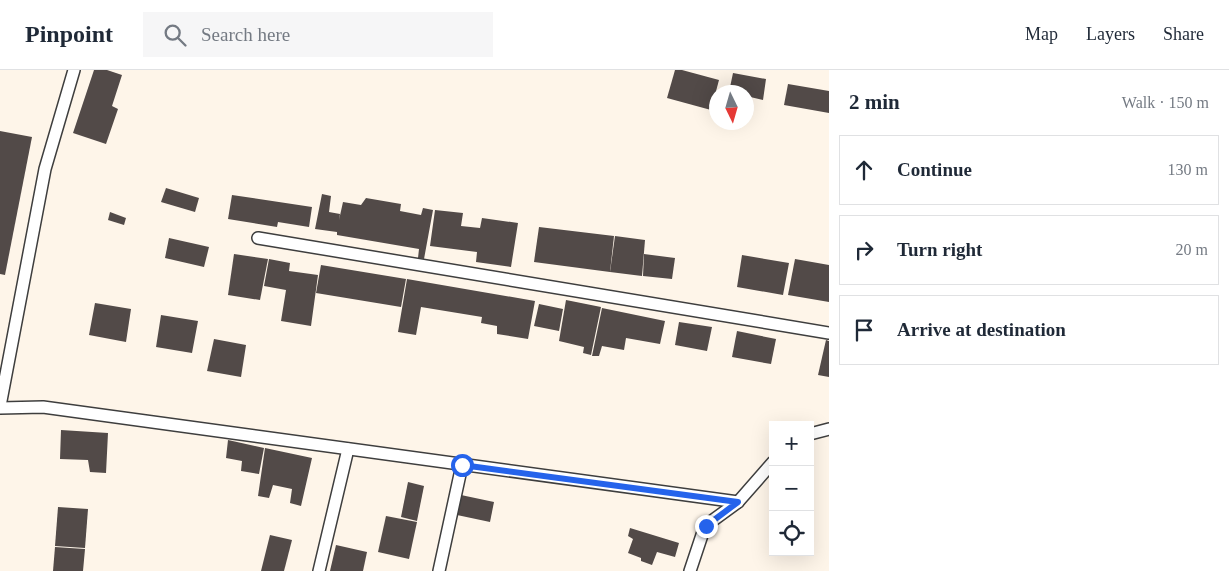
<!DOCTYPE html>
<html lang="en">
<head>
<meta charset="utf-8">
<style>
  body { margin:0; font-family:"Times New Roman",serif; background:#f6f6f7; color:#1f2937 }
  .controls { position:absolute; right:15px; bottom:15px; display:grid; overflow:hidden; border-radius:0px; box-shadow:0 5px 20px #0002 }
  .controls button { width:45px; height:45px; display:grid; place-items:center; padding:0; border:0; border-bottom:1px solid #e0e1e3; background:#fff; color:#1f2937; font:25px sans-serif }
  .compass { position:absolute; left:709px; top:15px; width:45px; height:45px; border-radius:50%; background:#fff; box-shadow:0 5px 20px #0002; rotate:175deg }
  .stop { position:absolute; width:15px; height:15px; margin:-11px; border:4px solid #2563eb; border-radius:50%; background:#fff }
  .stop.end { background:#2563eb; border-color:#fff; box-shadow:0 1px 5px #0008 }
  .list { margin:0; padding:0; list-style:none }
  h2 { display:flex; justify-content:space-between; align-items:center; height:65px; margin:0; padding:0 20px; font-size:21px }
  h2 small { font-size:16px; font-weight:400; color:#747a83 }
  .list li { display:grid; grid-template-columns:32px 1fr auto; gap:15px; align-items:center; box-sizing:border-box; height:70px; margin:0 10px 10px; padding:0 10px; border:1px solid #e0e1e3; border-radius:0px }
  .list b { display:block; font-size:19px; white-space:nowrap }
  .list em { font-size:16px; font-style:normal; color:#747a83 }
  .icon { flex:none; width:28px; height:28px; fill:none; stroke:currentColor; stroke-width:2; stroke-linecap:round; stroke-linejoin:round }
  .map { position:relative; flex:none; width:829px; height:501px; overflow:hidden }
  header { display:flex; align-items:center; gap:30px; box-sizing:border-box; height:70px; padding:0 25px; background:#fff; border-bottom:1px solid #e0e1e3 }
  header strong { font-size:24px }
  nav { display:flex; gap:28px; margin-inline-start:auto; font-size:18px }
  .search { width:350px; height:45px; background:#f6f6f7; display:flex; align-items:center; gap:12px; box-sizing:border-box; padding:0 18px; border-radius:0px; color:#747a83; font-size:19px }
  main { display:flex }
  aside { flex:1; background:#fff }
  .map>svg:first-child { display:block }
</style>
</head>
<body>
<header>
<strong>Pinpoint</strong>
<div class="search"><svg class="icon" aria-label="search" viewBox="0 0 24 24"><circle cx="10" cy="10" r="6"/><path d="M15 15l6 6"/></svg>Search here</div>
<nav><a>Map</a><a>Layers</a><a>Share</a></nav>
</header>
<main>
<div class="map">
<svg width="829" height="501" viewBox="0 0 829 501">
  <rect width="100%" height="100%" fill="#fef5e9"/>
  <g fill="#524a48">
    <path d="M94 0H107L122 5 112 36 118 39 106 74 73 63Z"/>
    <path d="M675 0H682L719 10 711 40 667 28Z"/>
    <path d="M733 3 766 9 763 30 746 26V22H729Z"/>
    <path d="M788 14 829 21V43L784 35Z"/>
    <path d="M0 61 32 67 5 205 0 204Z"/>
    <path d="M166 118 199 128 195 142 161 132Z"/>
    <path d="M322 124 331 126 329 142 340 144 339 150 343 132 361 135 366 128 401 134 400 141 421 145 423 138 433 140 424 189 418 188 419 179 337 165V162L315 159Z"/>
    <path d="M232 125 312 137 309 157 278 152 277 157 228 149Z"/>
    <path d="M435 140 463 143 461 156 480 158 482 148 518 153 511 197 476 192 477 182 430 176Z"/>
    <path d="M110 142 126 148 124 155 108 150Z"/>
    <path d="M539 157 614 166 610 202 534 192Z"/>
    <path d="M615 166 645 170 642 206 610 202Z"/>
    <path d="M169 168 209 177 204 197 165 188Z"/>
    <path d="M234 184 268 189 260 230 228 225Z"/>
    <path d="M644 184 675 188 672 209 643 206Z"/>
    <path d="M742 185 789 193 783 225 737 217Z"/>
    <path d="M269 189 290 193 289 201 318 205 311 256 281 251 286 220 264 216Z"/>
    <path d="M795 189 829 195V232L788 225Z"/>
    <path d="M321 195 406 209 401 237 316 223Z"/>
    <path d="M407 209 535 231 528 269 497 264V256L481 253 482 247 421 237 416 265 398 262Z"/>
    <path d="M566 230 601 237 591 285 583 283 584 277 559 271Z"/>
    <path d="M95 233 131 239 126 272 89 265Z"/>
    <path d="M539 234 563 239 559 261 534 256Z"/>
    <path d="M602 238 665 251 660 274 626 268 624 280 602 276 599 286H592Z"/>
    <path d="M161 245 198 251 192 283 156 277Z"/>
    <path d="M679 252 712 257 707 281 675 275Z"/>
    <path d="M737 261 776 269 771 294 732 287Z"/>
    <path d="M214 269 246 275 241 307 207 301Z"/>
    <path d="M826 270 829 271V307L818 305Z"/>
    <path d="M61 360 108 363 106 403 90 402 88 390 60 389Z"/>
    <path d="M228 370 264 378 259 404 241 401 242 391 226 388Z"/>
    <path d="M265 378 312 388 301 436 290 433 292 419 273 415 269 428 258 426Z"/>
    <path d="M408 412 424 416 417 451 401 447Z"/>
    <path d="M461 425 494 432 490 452 457 445Z"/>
    <path d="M58 437 88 439 85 478 55 476Z"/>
    <path d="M386 446 417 452 409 489 378 482Z"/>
    <path d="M630 458 679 473 675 487 657 482 652 495 641 491V488L628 483 633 469 628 466Z"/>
    <path d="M270 465 292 470 284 501H261Z"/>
    <path d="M336 475 367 482 363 501H330Z"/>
    <path d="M55 477 85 479 83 501H53Z"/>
  </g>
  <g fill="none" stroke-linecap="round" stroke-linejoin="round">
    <defs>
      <g id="minor">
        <path d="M258 168 829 263"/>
        <path d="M0 336 45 99 74 0"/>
        <path d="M0 338 43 337 738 432"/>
        <path d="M810 364 829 359"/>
        <path d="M319 501 348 379"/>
        <path d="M439 501 462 395"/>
        <path d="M690 501 705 456 738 432 773 392"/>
      </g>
    </defs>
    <use href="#minor" stroke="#3e3e3e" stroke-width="14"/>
    <use href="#minor" stroke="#fff" stroke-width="11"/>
  </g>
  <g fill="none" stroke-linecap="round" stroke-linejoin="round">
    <path stroke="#2563eb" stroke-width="6" d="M462 395 738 432 706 456"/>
  </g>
</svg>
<div class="controls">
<button>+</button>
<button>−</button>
<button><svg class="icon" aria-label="locate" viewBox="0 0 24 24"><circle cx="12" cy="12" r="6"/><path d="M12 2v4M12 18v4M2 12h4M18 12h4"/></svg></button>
</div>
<svg class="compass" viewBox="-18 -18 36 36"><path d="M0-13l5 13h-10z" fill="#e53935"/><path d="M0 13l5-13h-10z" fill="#747a83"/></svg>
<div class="stop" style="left:462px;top:395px"></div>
<div class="stop end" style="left:706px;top:456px"></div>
</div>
<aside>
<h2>2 min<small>Walk · 150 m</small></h2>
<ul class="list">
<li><svg class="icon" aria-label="ahead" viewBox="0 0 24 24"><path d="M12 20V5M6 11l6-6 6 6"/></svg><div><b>Continue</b></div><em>130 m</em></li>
<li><svg class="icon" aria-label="right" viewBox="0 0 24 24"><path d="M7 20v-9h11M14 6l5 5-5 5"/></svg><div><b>Turn right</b></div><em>20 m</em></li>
<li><svg class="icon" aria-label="arrive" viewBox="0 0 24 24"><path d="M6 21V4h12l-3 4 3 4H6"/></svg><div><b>Arrive at destination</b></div></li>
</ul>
</aside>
</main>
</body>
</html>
